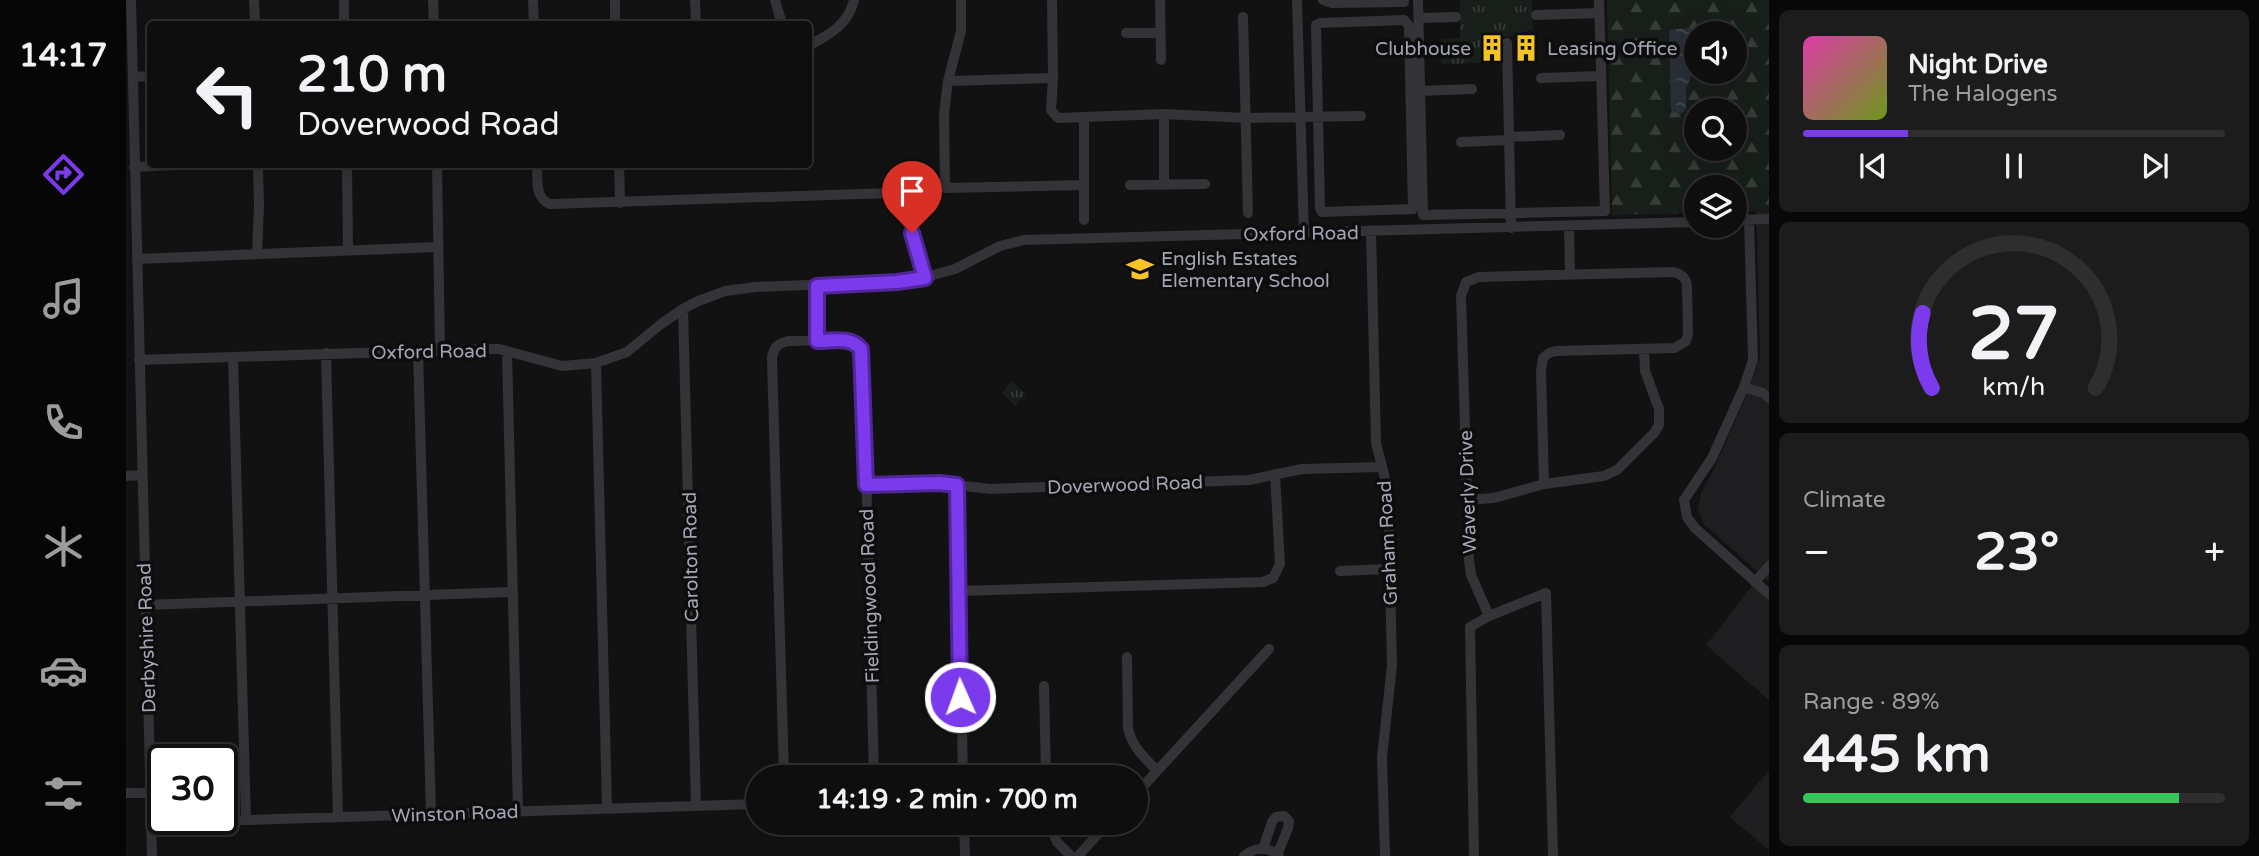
<!DOCTYPE html>
<meta charset="utf-8">
<style>
:root{--surface:#0e0e0e;--page:#1c1c1c;--text:#f1f3f6;--muted:#9b9c9e;--line:#2e2e2e;--accent:#7c3aed}
body{margin:0;font-family:"Varela Round",sans-serif;background:var(--page);color:var(--text);height:100vh;display:flex;flex-direction:column;font-size:26px;white-space:nowrap}
*{box-sizing:border-box;margin:0}
p{font-size:23px;color:var(--muted)}
.icon{flex:none;width:38px;height:38px;fill:none;stroke:currentColor;stroke-width:2;stroke-linecap:round;stroke-linejoin:round}
.map{position:relative;flex:1;overflow:hidden}
.side{display:flex;flex-direction:column;gap:10px;padding:10px;background:#080808;width:490px}
.side>*{flex:none}
.hud{position:absolute;left:21px;top:21px;width:665px;height:147px;border-radius:7px;box-shadow:0 7px 28px #0002,0 0 0 2px var(--line);background:#0e0e0e;color:var(--text);overflow:hidden}
.fabs{position:absolute;left:1558px;top:21px;display:grid;gap:14px}
.fabs a{display:grid;place-items:center;width:63px;height:63px;border-radius:50%;background:var(--surface);box-shadow:0 7px 28px #0002,0 0 0 2px var(--line);font-size:35px}
.speed{position:absolute;left:21px;top:744px;display:flex;gap:14px;font-size:35px;font-weight:700;text-align:center}
.speed>*{display:grid;place-content:center;width:91px;height:91px;border-radius:50%;background:var(--surface);box-shadow:0 7px 28px #0002,0 0 0 2px var(--line);line-height:1}
.speed .limit{border:4px solid #111;border-radius:10px;background:#fff;color:#111}
.pin{position:absolute;display:grid;place-items:center;width:60px;height:60px;color:#fff;margin:-72px -30px;border-radius:50% 50% 50% 0;rotate:-45deg;box-shadow:0 0 7px #0007}
.pin .icon{rotate:45deg}
.me{position:absolute;width:77px;margin:-38px;rotate:358deg;stroke-linejoin:round;filter:drop-shadow(0 0 5px #0008)}
.turn{display:flex;align-items:center;gap:24px;height:147px;padding:0 35px;font-size:32px}
.turn .icon{width:91px;height:91px;stroke-width:2.5}
.turn b{display:block;font-size:49px;line-height:60px}
.big{font-size:52px;font-weight:700;line-height:1.1}
.side .widget{flex:1;display:flex;flex-direction:column;justify-content:center;gap:10px;min-width:0;padding:0 24px;border-radius:10px;background:var(--page)}
.side .dial{align-items:center;gap:0}
.dial svg{height:182px;overflow:visible;fill:none;stroke:var(--line);stroke-width:7;stroke-linecap:round;text-anchor:middle}
.dial text{fill:var(--text);stroke:none}
.song{display:flex;align-items:center;gap:21px}
.cover{width:84px;height:84px;border-radius:10px;background:linear-gradient(135deg,hsl(320 70% 55%),hsl(80 70% 35%))}
.played{height:7px;border-radius:4px;background:linear-gradient(90deg,var(--accent) 25%,var(--line) 25%)}
.keys{display:flex;justify-content:space-around;direction:ltr}
.heat{display:flex;justify-content:space-between;align-items:center;font-size:38px;direction:ltr}
.charge{height:10px;border-radius:5px;background:linear-gradient(90deg,#34c759 89%,var(--line) 0)}
.trip{position:absolute;left:620px;top:765px;width:402px;height:70px;border-radius:35px;background:var(--surface);box-shadow:0 7px 28px #0002,0 0 0 2px var(--line);font-weight:700;line-height:70px;text-align:center}
main{display:flex;flex:1;min-height:0}
.tabs{display:flex;flex-direction:column;width:126px;justify-content:space-around;align-items:center;background:#060606;color:var(--muted)}
.tabs .icon{width:49px;height:49px}
.tabs .selected{color:var(--accent)}
.tabs b{font-size:32px;color:var(--text)}
.map>svg:first-child{display:block}
</style>
<main>
<nav class="tabs">
<b>14:17</b>
<svg class="icon selected" aria-label="directions" viewBox="0 0 24 24"><path d="M12 3l9 9-9 9-9-9zM9 14v-3h6M13 9l2 2-2 2"/></svg>
<svg class="icon" aria-label="music" viewBox="0 0 24 24"><path d="M9 18V5l10-2v13"/><circle cx="6" cy="18" r="3"/><circle cx="16" cy="16" r="3"/></svg>
<svg class="icon" aria-label="phone" viewBox="0 0 24 24"><path d="M5 4h4l2 5-3 2q2 4 5 5l2-3 5 2v4C11 20 4 13 5 4z"/></svg>
<svg class="icon" aria-label="climate" viewBox="0 0 24 24"><path d="M12 3v18M4 7l16 10M4 17L20 7"/></svg>
<svg class="icon" aria-label="car" viewBox="0 0 24 24"><path d="M5 17H2v-5l4-1 3-4h7l3 4 3 1v5h-3M9 17h6M6 11h13"/><circle cx="7" cy="17" r="2"/><circle cx="17" cy="17" r="2"/></svg>
<svg class="icon" aria-label="filters" viewBox="0 0 24 24"><path d="M4 7h16M4 17h16"/><circle cx="9" cy="7" r="2"/><circle cx="15" cy="17" r="2"/></svg>
</nav>
<div class="map">
<svg width="1643" height="856" viewBox="0 0 1643 856">
<defs>
<pattern id="forest-firs" width="22" height="20" patternUnits="userSpaceOnUse" patternTransform="scale(1.75)"><rect width="22" height="20" fill="#181e19"/><path d="M5 1l3.5 6h-7zM16 11l3.5 6h-7z" fill="#363c38"/></pattern>
<pattern id="park-tufts" width="24" height="20" patternUnits="userSpaceOnUse" patternTransform="scale(1.75)"><rect width="24" height="20" fill="#181e19"/><path d="M3 7l-1-3M5 7V3M7 7l1-3M15 17l-1-3M17 17v-4M19 17l1-3" fill="none" stroke="#363c38"/></pattern>
<pattern id="water-ripples" width="26" height="14" patternUnits="userSpaceOnUse" patternTransform="scale(1.75)"><rect width="26" height="14" fill="#282f37"/><path d="M2 4q2-2 4 0t4 0M15 11q2-2 4 0t4 0" fill="none" stroke="#444a52"/></pattern>
</defs>
<rect width="100%" height="100%" fill="#121213"/>
<path fill="#1e1e20" d="M1643 210V582L1578 524 1572 509 1575 493 1588 469 1621 394 1634 358 1630 211Z
M1627 585 1643 599V700L1580 645Z
M1643 770V850L1604 817Z"/>
<path fill="url(#forest-firs)" fill-rule="evenodd" d="M1481 0H1643V210L1608 212V187H1570V213L1486 215ZM1570 33H1608V72H1570ZM1570 110H1608V149H1570Z"/>
<path fill="url(#park-tufts)" d="M1334 0H1406L1407 29 1386 36 1356 37 1357 63 1315 64 1314 39 1334 38Z
M886 381 900 394 889 406 876 393Z"/>
<path fill="url(#water-ripples)" d="M1574 28 1580 31V33H1570V64L1560 89V109L1556 113H1550L1545 110 1543 31 1546 29Z"/>
<g fill="none" stroke-linecap="round" stroke-linejoin="round">
<path stroke="#333338" stroke-width="10" d="M5 0 26 856
M128 0 129 24
M218 0V24
M307 0 308 24
M407 0 408 24
M489 0V24
M569 0 570 24
M649 0 656 24
M835 0V31L822 81 818 114 819 188 958 185
M926 0 927 78 925 110 932 118 1038 114 1120 118 1235 116
M1034 0 1035 60
M1171 0 1178 233
M1197 0 1206 3 1278 2
M1292 0 1297 215 1479 211 1473 0
M1410 15 1473 13
M1117 17 1122 213
M1293 18 1330 17
M1278 20 1283 26 1287 209 1196 212 1194 208 1190 25 1194 23Z
M1000 33H1034
M1381 43 1385 228
M682 46C704 34 722 25 728 0
M7 77 24 76
M1415 78 1475 76
M822 81 927 78
M1293 91 1346 89
M958 118V220
M1383 137 1434 135
M1335 142 1383 140
M221 164 222 250
M311 164 314 350
M411 164C412 179 408 198 424 204L764 193 768 196 772 209 783 226 799 278
M493 164 494 203
M8 167 69 164
M1004 185 1079 184
M1038 185V114
M1608 220 1643 219
M1623 220 1627 360 1618 387 1586 458 1558 500 1561 517 1569 528 1643 594
M1443 226 1444 275
M1245 231 1250 443 1262 490 1266 665 1256 757 1259 856
M131 254 133 206 132 164
M11 259 312 247
M691 286V341
M557 309 570 805
M292 351 305 814
M381 351 392 811
M200 353 212 816
M107 357 120 820
M13 360 362 349H373L436 366 470 363 501 352 535 324 557 309 570 302 599 291 630 287 785 281 829 269 874 246 898 240 1570 222
M470 363 481 808
M1618 387 1637 393 1643 398
M0 476 16 475
M740 485 813 483 864 489 1123 480 1176 469 1256 467
M831 485 837 777
M1341 500 1368 498 1418 484 1478 476 1491 470 1528 433 1533 425V409L1519 371 1518 350
M1214 571 1263 569
M1629 582 1643 566
M833 591 1137 582 1147 578 1154 564 1149 474
M19 605 387 592
M1363 616 1345 575 1343 560 1335 296 1340 282 1353 277 1547 272C1555 274 1560 277 1561 286L1562 334 1560 341 1549 348 1430 351 1423 353 1417 358 1415 372 1418 484
M1001 657 1002 728C1006 747 1018 757 1031 771
M918 686 920 777
M658 777 646 358C648 347 651 344 662 341L724 340 730 343 737 353 748 777
M0 793H24
M1010 794 1143 649
M838 822 839 856
M922 822 931 842 945 856
M25 823 632 804
M1137 849 1146 822 1150 817 1158 816 1163 821 1162 828 1152 853
M952 856 983 822
M1118 856C1129 847 1142 846 1153 856
M1348 856 1344 627 1363 616 1420 593 1427 856"/>
</g>
<g fill="none" stroke-linecap="round" stroke-linejoin="round">
<defs>
<path id="route" d="M786 233 799 278 771 282 691 286V341C707 341 724 336 735 349L740 485 813 483 831 485 834 697"/>
</defs>
<use href="#route" stroke="#51269a" stroke-width="18"/>
<use href="#route" stroke="#7c3aed" stroke-width="12"/>
</g>
<defs>
<symbol id="building-bare" viewBox="-9 -9 18 18"><path d="M-4-6H4V6H1V3H-1V6H-4ZM-2.5-4.3h1.7v1.8h-1.7ZM.8-4.3h1.7v1.8H.8ZM-2.5-1h1.7V.8h-1.7ZM.8-1h1.7V.8H.8Z" fill="#f6c427" stroke="#0d0d0e" stroke-width="2.5" paint-order="stroke"/></symbol>
<symbol id="school-bare" viewBox="-9 -9 18 18"><path d="M0-5L7-2L0 1L-7-2ZM-4 1L0 2.5L4 1V4Q0 6-4 4Z" fill="#f6c427" stroke="#0d0d0e" stroke-width="2.5" paint-order="stroke"/></symbol>
</defs>
<g fill-rule="evenodd">
<use href="#building-bare" x="1347" y="29" width="38" height="38"/>
<use href="#building-bare" x="1381" y="29" width="38" height="38"/>
<use href="#school-bare" x="995" y="250" width="38" height="38"/>
</g>
<g text-anchor="middle" stroke-width="7" stroke-linejoin="round" paint-order="stroke">
<g font-size="19" fill="#a3a6b4" stroke="#0d0d0e" text-anchor="start">
<text x="1345" y="55" text-anchor="end">Clubhouse</text>
<text x="1421" y="55">Leasing Office</text>
<text x="1035" y="265">English Estates<tspan x="1035" dy="22">Elementary School</tspan></text>
</g>
<g font-size="19" fill="#a3a6b4" stroke="#0d0d0e">
<text transform="translate(1175 233) rotate(-1)" y="7">Oxford Road</text>
<text transform="translate(303 351) rotate(-1)" y="7">Oxford Road</text>
<text transform="translate(999 484) rotate(-2)" y="7">Doverwood Road</text>
<text transform="translate(1341 492) rotate(-92)" y="7">Waverly Drive</text>
<text transform="translate(1261 543) rotate(-93)" y="7">Graham Road</text>
<text transform="translate(564 557) rotate(-91)" y="7">Carolton Road</text>
<text transform="translate(743 596) rotate(-92)" y="7">Fieldingwood Road</text>
<text transform="translate(20 638) rotate(-92)" y="7">Derbyshire Road</text>
<text transform="translate(329 813) rotate(-2)" y="7">Winston Road</text>
</g>
</g>
</svg>
<div class="fabs">
<a><svg class="icon" aria-label="sound" viewBox="0 0 24 24"><path d="M4 9h4l5-4v14l-5-4H4zM17 9q2 3 0 6"/></svg></a>
<a><svg class="icon" aria-label="search" viewBox="0 0 24 24"><circle cx="10" cy="10" r="6"/><path d="M15 15l6 6"/></svg></a>
<a><svg class="icon" aria-label="layers" viewBox="0 0 24 24"><path d="M12 4l9 5-9 5-9-5zM3 14l9 5 9-5"/></svg></a>
</div>
<div class="speed"><div class="limit">30</div></div>
<div class="pin" style="left:786px;top:233px;background:#d93025"><svg class="icon" aria-label="arrive" viewBox="0 0 24 24"><path d="M6 21V4h12l-3 4 3 4H6"/></svg></div>
<svg class="me" style="left:834px;top:697px" viewBox="-20 -20 40 40"><circle r="17" fill="#7c3aed" stroke="#fff" stroke-width="3"/><path d="M0-11L8 9 0 5-8 9z" fill="#fff"/></svg>
<div class="trip">14:19 · 2 min · 700 m</div>
<div class="hud">
<div class="turn"><svg class="icon" aria-label="left" viewBox="0 0 24 24"><path d="M17 20v-9H6M10 6l-5 5 5 5"/></svg><div><b>210 m</b>Doverwood Road</div></div>
</div>
</div>
<section class="side">
<div class="widget">
<div class="song"><i class="cover"></i><div><b>Night Drive</b><p>The Halogens</p></div></div>
<div class="played"></div>
<div class="keys"><svg class="icon" aria-label="previous" viewBox="0 0 24 24"><path d="M18 5L8 12l10 7zM5 5v14"/></svg><svg class="icon" aria-label="pause" viewBox="0 0 24 24"><path d="M8 5v14M16 5v14"/></svg><svg class="icon" aria-label="next" viewBox="0 0 24 24"><path d="M6 5l10 7-10 7zM19 5v14"/></svg></div>
</div>
<div class="widget dial"><svg viewBox="0 0 100 80">
<path d="M14 69A42 42 0 1 1 86 69"/>
<path d="M14 69A42 42 0 0 1 10 36" stroke="#7c3aed"/>
<text x="50" y="56" font-size="32" font-weight="700">27</text>
<text x="50" y="72" font-size="11">km/h</text>
</svg></div>
<div class="widget"><p>Climate</p>
<div class="heat"><a>−</a><b class="big">23°</b><a>+</a></div>
</div>
<div class="widget"><p>Range · 89%</p><b class="big">445 km</b><div class="charge"></div></div>
</section>
</main>
